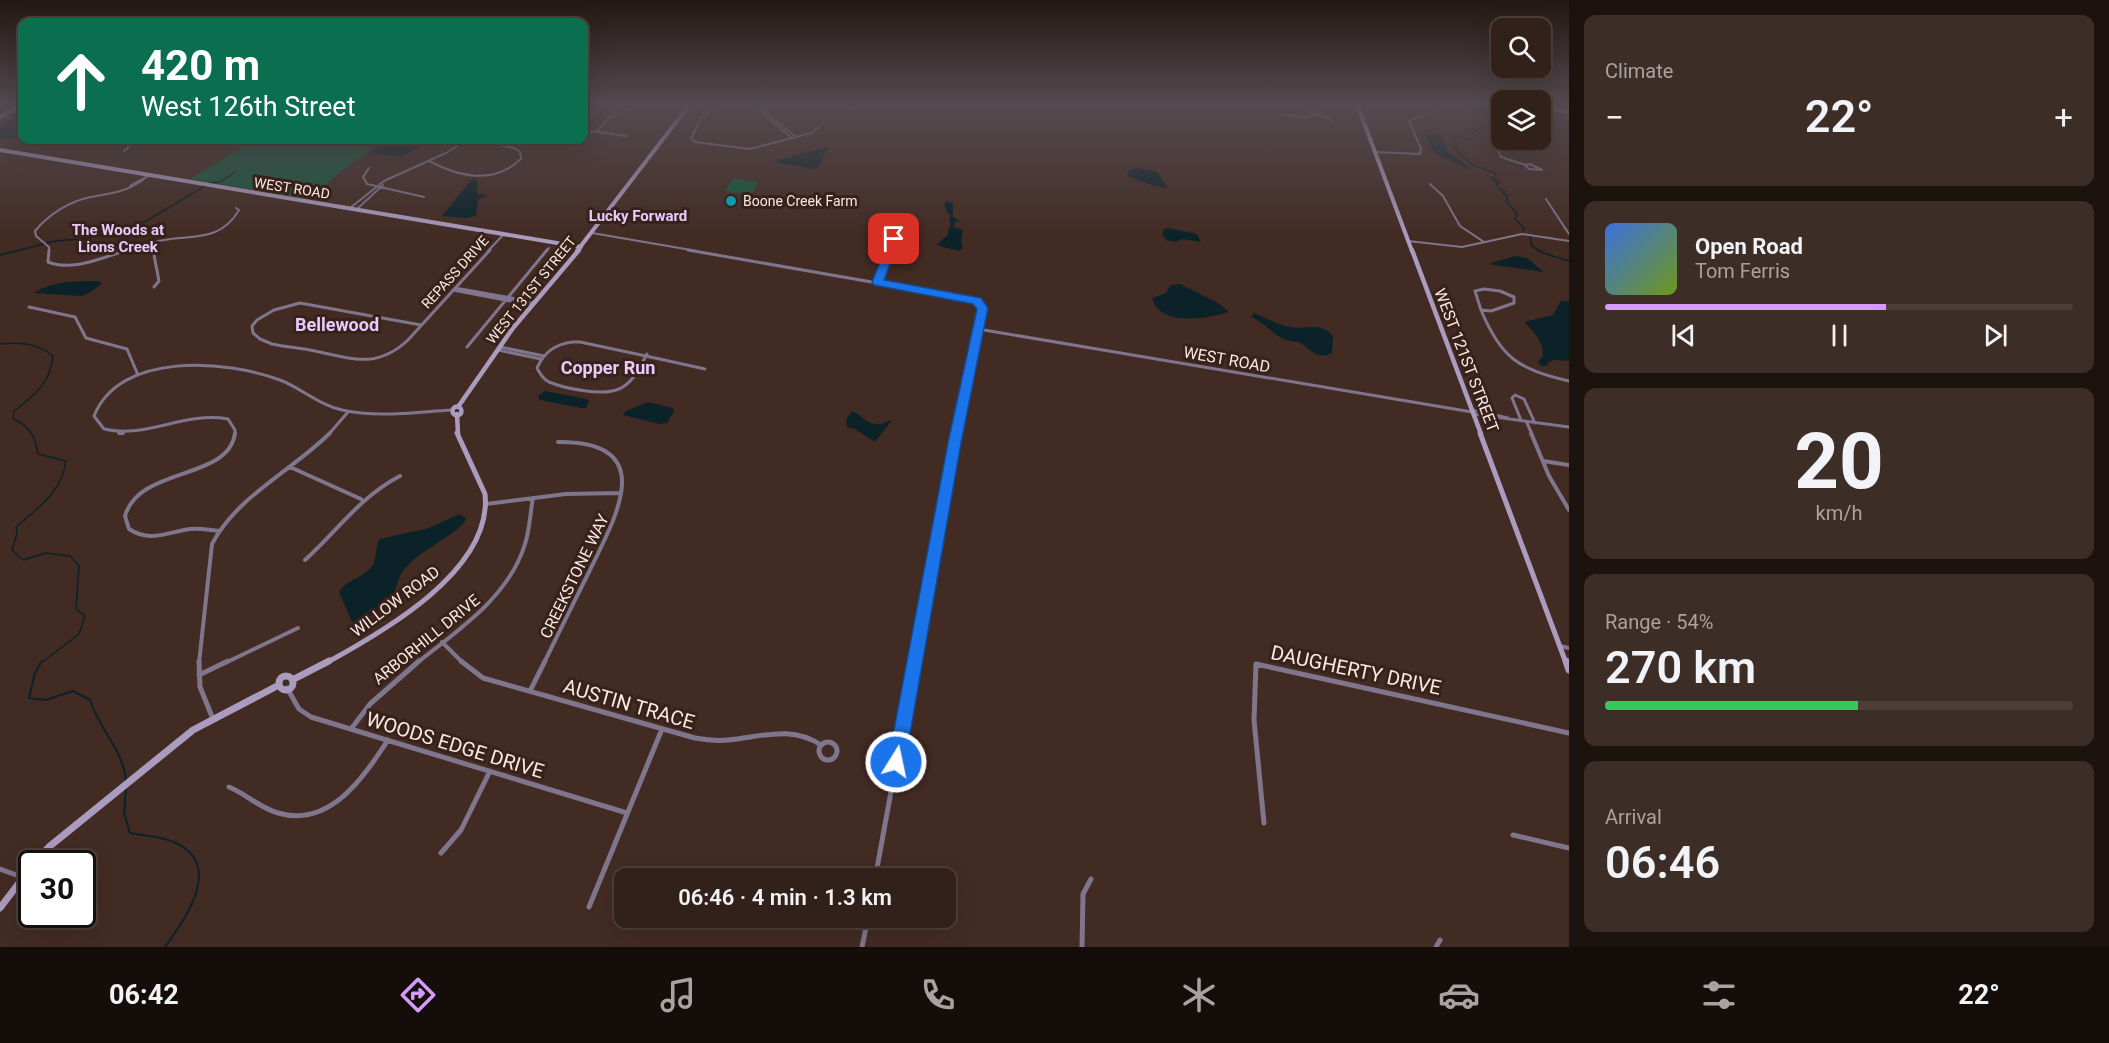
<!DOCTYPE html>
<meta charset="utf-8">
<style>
:root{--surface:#32201a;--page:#3d2d27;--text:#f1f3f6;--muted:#a8a3a2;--line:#4d3e39;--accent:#d69bfa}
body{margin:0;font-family:Roboto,sans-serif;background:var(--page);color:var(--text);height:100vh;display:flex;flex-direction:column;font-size:22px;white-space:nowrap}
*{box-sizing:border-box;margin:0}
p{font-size:20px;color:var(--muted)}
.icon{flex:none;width:33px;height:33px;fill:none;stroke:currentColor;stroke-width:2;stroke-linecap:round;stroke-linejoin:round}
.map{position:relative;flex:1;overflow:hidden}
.details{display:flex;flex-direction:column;gap:15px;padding:15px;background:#1c120e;width:540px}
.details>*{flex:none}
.top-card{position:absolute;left:18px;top:18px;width:570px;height:126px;border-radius:12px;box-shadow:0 6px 24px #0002,0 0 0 2px var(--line);background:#0b6e4f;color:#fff;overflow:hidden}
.buttons{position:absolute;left:1491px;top:18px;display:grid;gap:12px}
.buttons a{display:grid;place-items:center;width:60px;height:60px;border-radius:12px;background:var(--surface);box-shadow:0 6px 24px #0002,0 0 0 2px var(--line);font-size:30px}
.speed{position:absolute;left:18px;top:850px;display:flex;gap:12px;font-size:30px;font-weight:700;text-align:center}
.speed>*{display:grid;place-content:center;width:78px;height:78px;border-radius:50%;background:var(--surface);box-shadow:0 6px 24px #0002,0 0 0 2px var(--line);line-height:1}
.speed .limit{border:3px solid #111;border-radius:9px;background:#fff;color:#111}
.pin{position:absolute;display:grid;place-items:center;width:51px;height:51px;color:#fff;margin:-26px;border-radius:12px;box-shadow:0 3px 9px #0006}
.me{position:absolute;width:66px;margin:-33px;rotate:10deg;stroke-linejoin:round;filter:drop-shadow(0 0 4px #0008)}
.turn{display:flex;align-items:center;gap:21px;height:126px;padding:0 24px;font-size:27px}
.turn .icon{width:78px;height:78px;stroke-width:2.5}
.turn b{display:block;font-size:42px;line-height:51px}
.big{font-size:45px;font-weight:600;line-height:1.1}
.details .widget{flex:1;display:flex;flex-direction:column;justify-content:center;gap:9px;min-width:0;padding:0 21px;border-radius:12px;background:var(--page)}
.details .dial{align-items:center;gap:0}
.dial b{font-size:78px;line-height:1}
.song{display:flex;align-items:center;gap:18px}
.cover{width:72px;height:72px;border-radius:9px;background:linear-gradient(135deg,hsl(220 70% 55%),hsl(80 70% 35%))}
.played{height:6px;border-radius:3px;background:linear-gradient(90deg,var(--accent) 60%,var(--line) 60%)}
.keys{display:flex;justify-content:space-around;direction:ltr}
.heat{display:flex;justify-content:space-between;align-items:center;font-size:33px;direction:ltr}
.charge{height:9px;border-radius:4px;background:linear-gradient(90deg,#34c759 54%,var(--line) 0)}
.trip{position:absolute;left:614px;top:868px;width:342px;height:60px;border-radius:12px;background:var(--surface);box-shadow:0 6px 24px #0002,0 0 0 2px var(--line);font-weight:600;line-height:60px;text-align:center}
.dock{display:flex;height:96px;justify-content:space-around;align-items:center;background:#140d0a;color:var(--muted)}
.dock .icon{width:42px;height:42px}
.dock .on{color:var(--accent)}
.dock b{font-size:27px;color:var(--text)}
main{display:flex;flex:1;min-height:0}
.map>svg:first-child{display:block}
</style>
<main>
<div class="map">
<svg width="1569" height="947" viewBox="0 0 1569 947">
<rect width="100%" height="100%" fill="#422b23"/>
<path fill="#14573d" d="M254 140H381L307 199 190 179Z
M733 178 758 182 751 195 725 191Z"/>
<path fill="#0b2229" d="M22 113V126L19 130 22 135 12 140 0 138V126Z
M1432 134 1442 138 1448 152 1474 171 1434 153 1425 135Z
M383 142 418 146 419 148 399 157 371 153Z
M825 147 828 148 818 167 814 169 773 162Z
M1137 168 1157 172 1168 188 1154 186 1127 176 1129 170Z
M473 178 478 181 477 194 487 195 478 200 476 216 465 218 442 216Z
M947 201 953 203V217L960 221 955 222 954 227 963 230 961 241 963 248 959 251 936 245 948 235V229L951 226 949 219 951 215 948 214 944 204Z
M1168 228 1197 234 1201 242 1182 239 1175 242 1166 240 1162 234 1164 229Z
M1515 256 1527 258 1544 272 1488 264Z
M98 281 102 283 91 292 82 296 34 293C51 281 77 281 98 281Z
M1180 284 1218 303 1229 312C1209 318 1160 328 1152 298L1166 293 1171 285Z
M1561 301H1569V361L1555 360 1548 362 1547 366H1541L1538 362 1543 356C1544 342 1533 331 1524 322L1553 315Z
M1254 313C1266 318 1278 325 1291 327 1307 330 1320 321 1333 336L1332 353C1318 361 1310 349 1299 342 1276 342 1270 325 1251 317Z
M545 391 587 399 589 401 586 408H581L540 400 538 396Z
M648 402 673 408 674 411 667 423 659 424 623 415 626 411Z
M852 411C862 414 866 425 878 424 883 424 887 421 892 420L875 442 855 429 847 427 846 420Z
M459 514 466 518 464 523C448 539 425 548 408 565 395 579 399 586 391 598 385 609 364 622 352 622L339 592C346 579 363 579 372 566 378 558 374 548 380 539L429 528Z"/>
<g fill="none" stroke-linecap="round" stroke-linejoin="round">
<path stroke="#0b2229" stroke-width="1.5" d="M1473 104 1497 118 1492 120 1491 125 1483 126 1473 133 1475 136 1472 139 1456 137 1452 146 1471 164 1495 173V177L1490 178 1499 182 1496 184 1499 189 1505 191 1503 194 1508 196 1506 201 1517 214 1515 219 1524 228 1523 231
M1530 237 1532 246 1543 253 1569 261
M0 255 56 241 89 238 127 228 146 221 210 183 220 182 235 172
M0 344C20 342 37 343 53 356 51 382 34 396 14 411L13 419C30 426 35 436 38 454L66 461C62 492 38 508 16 527L17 534 12 550 23 560 46 553 70 556 79 566 76 609 85 616 79 634 41 663"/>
<path stroke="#0b2229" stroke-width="2" d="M42 661 35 673 29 698 46 700 73 691 90 700C99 729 124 751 126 781
M126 789 124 813 130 833C145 836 162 836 176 843 224 866 185 919 165 947"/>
<path stroke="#7f758c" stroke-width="2" d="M717 104 701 119 691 138 695 142 750 149 811 133 819 127
M751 104 792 138
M755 104 796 137
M824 104 854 108
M1303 104 1313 112 1332 120
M760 108 773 104
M1284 115 1307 117 1318 114
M584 130 627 136
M596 132 609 118 642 104
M69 140 83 142 102 140
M1511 140 1497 147 1501 157 1526 165
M124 151 128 148 129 140
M1375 152 1420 154 1421 149 1409 121 1434 111 1436 104
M429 161C460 177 493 185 521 159L520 152 514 148 474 140
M1530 164 1542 170 1529 169 1525 165Z
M369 168 363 177 367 184 424 197
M1430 184 1443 196 1460 226 1484 242
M130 186 150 175
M1546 199 1569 234
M350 208 384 181 446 153 467 140
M357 209 383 185
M592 233 697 251
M1408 241 1462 247 1522 234 1569 241
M152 243 154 251
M49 251V247L36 236 35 231C49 214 70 201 91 197 110 193 128 192 144 179
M123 251C136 247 150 242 164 240 195 235 221 241 239 210L236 208
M488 251 504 234
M546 251 549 248
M889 251 900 230"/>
<path stroke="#7f758c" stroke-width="3" d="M49 250 48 262C73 272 103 257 128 250
M153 250 159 281 154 287
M688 250 975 300 983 305 957 434
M878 282 890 250
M455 288 533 302
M1484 289 1500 291 1514 297V303L1491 311 1481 310 1475 291Z
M453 290 531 305
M29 307 75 317 86 338 127 349 138 375
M1481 310C1501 358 1518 369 1569 381
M421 325 300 303 274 310 257 320 252 326 253 333 260 339 272 344C286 347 300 348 315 351 352 359 377 369 408 340L490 250
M978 329 1472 412
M573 342H580L646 356C639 368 633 383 619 389 603 396 566 389 549 382 543 379 540 374 537 368 544 352 555 344 573 342Z
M467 347 547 250
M500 347 544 356
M498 350 541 359
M646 356 705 369
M646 356 647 354
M1472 410 1508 418
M1473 414 1569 427
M1521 420 1512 398 1515 395 1524 399 1535 423
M1526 421 1532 434
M235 434V430L228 419C185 411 146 439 104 429L94 416C120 351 226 360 280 380 301 388 319 405 342 410 377 418 416 412 452 410
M329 434 348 412"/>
<path stroke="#7f758c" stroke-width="4" d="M119 433H123
M1531 433 1549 476 1569 510
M1543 461 1569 465
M290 467 361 499
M486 504 566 494 621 493
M219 531C209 530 199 528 190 529 168 532 150 543 129 529L125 516C139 466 229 481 235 433
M305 560C337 531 361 496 400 476
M442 642 463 663
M1560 646 1569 648
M199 663 212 544C237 496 293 470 330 433
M225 663 298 628
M417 663C458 630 509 597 525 544 530 529 530 513 533 498
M544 663C559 632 574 602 589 572 615 518 661 441 558 442
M915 663 957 433"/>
<path stroke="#7f758c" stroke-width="5" d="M199 661 200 687 213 719
M461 661 483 678 695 738C706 740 717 741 728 740 761 737 791 725 821 745
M199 675 228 661
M287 688 299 709 311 717 627 813
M530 691 545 661
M351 729 370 704 419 661
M819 751a9 9 0 1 1 18 0a9 9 0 1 1-18 0Z
M229 787C246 794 260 808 278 813 330 828 363 778 388 740
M1264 823 1254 720 1256 664 1569 733
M1513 835 1569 848
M441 853 461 830 490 771
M0 869 22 877
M875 879 915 661
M589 907 662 729
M862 947 868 918
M1082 947 1083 894 1091 879
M1436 947 1440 940"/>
<path stroke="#ab9bbf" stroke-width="4" d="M1357 104 1412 251
M1540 107 1569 112
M0 117 22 105
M0 150 581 247
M577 251 690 104"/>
<path stroke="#ab9bbf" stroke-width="4.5" d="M1412 250 1481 434
M452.5 411a4.5 4.5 0 1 1 9 0a4.5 4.5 0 1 1-9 0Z
M458 407 513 328 579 250
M457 414 458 434"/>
<path stroke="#ab9bbf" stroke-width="5" d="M1480 433 1566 663
M326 663C383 632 493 570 485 494L457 433"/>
<path stroke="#ab9bbf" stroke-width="7" d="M1566 661 1569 670
M279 683a7 7 0 1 1 14 0a7 7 0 1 1-14 0Z
M294 679 329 661
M33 864 50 846 193 730 279 685
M0 908 32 866"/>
</g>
<linearGradient id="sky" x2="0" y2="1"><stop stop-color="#241813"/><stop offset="0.44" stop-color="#544a50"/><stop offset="1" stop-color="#544a50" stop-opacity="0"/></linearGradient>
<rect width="1569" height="237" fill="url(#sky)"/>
<path fill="#1a73e8" stroke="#114b97" stroke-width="1.5" d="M891 236 899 239 884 280 981 298 988 308 961 443 905 762 903 768 896 770 890 768 888 762 948 443 977 309 973 304 874 285 872 282Z"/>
<circle fill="#0f9aa8" stroke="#382119" stroke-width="2" cx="731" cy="201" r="6"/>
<g text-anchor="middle" stroke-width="6" stroke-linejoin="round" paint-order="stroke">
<g font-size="14" fill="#f9e9e4" stroke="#382119">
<text transform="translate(292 188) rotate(9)" y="5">WEST ROAD</text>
<text transform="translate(455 272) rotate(-48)" y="5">REPASS DRIVE</text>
<text transform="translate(531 290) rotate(-51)" y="5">WEST 131ST STREET</text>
</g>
<g font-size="14" fill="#f9e9e4" stroke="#382119" text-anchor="start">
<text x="743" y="206">Boone Creek Farm</text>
</g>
<g font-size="15" font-weight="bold" fill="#e9c9fe" stroke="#382119">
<text x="638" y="221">Lucky Forward</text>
<text x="118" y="235">The Woods at<tspan x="118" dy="17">Lions Creek</tspan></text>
</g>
<g font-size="16" fill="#f9e9e4" stroke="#382119">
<text transform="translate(1227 359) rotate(10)" y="6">WEST ROAD</text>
<text transform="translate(1467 360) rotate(69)" y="6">WEST 121ST STREET</text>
<text transform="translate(574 576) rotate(-64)" y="6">CREEKSTONE WAY</text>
<text transform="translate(395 601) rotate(-37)" y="6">WILLOW ROAD</text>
<text transform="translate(426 639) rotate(-39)" y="6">ARBORHILL DRIVE</text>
</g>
<g font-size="18" font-weight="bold" fill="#e9c9fe" stroke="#382119">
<text x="337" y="331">Bellewood</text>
<text x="608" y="374">Copper Run</text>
</g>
<g font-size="20" fill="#f9e9e4" stroke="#382119">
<text transform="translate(1356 670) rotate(12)" y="7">DAUGHERTY DRIVE</text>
<text transform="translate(629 704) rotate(16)" y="7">AUSTIN TRACE</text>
<text transform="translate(455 745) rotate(17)" y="7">WOODS EDGE DRIVE</text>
</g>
</g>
</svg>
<div class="buttons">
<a><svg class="icon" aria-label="search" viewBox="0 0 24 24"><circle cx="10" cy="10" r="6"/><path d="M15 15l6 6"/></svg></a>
<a><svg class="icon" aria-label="layers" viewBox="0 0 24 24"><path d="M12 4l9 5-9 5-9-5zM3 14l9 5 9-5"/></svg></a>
</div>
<div class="speed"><div class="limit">30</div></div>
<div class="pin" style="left:894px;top:239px;background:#d93025"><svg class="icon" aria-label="arrive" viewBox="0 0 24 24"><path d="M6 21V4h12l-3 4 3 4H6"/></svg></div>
<svg class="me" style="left:896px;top:762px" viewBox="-20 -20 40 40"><circle r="17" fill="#1a73e8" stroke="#fff" stroke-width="3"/><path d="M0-11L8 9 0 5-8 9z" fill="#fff"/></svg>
<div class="trip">06:46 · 4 min · 1.3 km</div>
<div class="top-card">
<div class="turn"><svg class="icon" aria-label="ahead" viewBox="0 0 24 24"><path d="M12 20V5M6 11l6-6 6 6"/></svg><div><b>420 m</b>West 126th Street</div></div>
</div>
</div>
<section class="details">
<div class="widget"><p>Climate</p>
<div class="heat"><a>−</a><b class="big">22°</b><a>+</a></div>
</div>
<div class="widget">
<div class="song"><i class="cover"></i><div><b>Open Road</b><p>Tom Ferris</p></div></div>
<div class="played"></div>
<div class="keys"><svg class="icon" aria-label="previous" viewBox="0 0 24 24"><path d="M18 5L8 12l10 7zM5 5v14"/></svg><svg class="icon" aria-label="pause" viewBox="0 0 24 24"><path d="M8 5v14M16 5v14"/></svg><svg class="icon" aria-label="next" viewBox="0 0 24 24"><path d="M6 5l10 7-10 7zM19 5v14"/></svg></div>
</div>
<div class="widget dial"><b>20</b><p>km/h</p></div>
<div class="widget"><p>Range · 54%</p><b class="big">270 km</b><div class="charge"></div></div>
<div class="widget"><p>Arrival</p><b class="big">06:46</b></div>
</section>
</main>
<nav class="dock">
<b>06:42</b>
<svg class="icon on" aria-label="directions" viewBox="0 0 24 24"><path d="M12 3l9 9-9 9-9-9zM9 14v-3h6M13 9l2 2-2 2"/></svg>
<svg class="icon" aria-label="music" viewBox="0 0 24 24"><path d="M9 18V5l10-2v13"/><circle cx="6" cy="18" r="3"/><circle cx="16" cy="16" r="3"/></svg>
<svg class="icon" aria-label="phone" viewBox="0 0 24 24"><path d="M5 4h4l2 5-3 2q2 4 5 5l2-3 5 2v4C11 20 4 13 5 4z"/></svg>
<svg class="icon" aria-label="climate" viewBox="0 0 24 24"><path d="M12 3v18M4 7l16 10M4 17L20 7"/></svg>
<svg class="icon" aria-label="car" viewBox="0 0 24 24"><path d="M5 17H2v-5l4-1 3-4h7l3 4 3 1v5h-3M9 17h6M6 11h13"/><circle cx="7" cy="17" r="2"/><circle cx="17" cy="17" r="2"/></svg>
<svg class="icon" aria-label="filters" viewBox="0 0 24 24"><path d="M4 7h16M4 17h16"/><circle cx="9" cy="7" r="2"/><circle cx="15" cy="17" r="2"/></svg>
<b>22°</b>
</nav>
